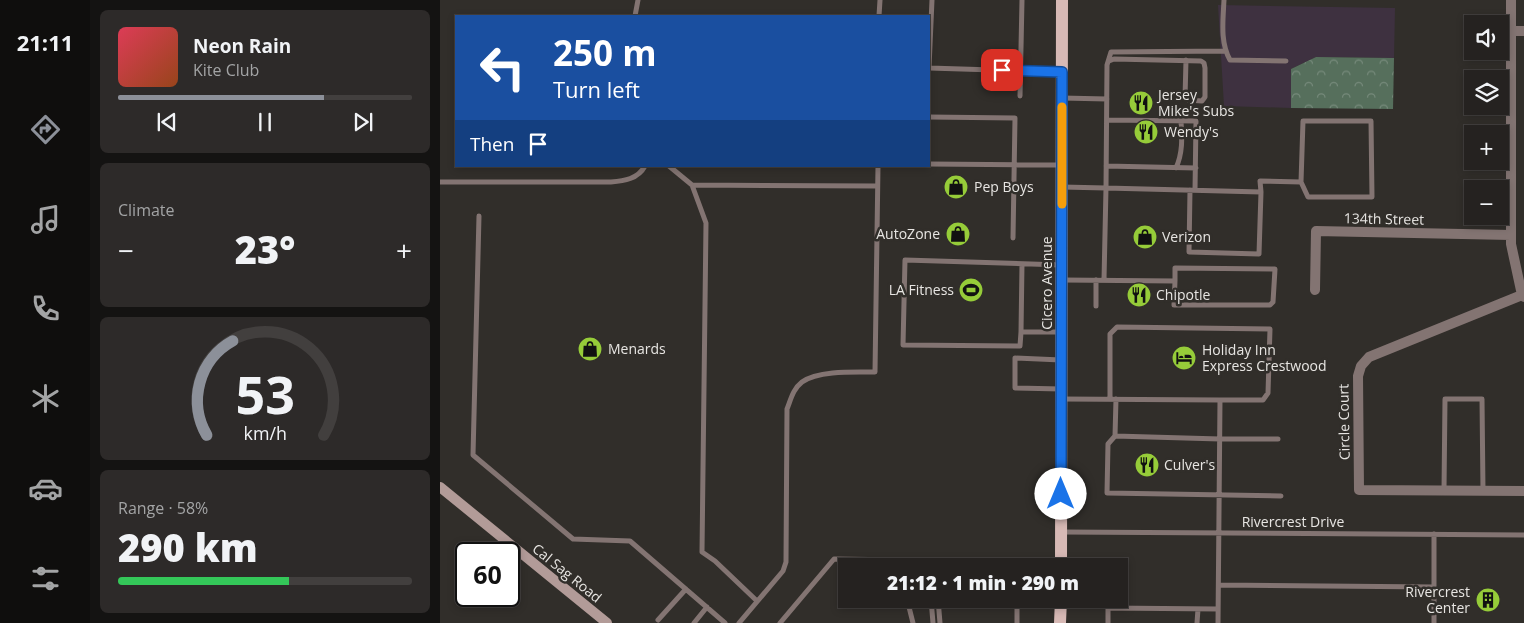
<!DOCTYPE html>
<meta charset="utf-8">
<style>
:root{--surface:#252220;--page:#2d2a29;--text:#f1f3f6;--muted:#a3a4a5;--line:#423f3e;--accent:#8c9099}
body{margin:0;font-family:"Open Sans",sans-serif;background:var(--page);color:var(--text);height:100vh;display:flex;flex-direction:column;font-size:19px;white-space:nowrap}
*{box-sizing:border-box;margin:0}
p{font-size:16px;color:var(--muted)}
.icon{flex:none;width:28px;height:28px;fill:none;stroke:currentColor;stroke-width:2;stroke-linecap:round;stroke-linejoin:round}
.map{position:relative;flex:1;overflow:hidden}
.panel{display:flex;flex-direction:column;gap:10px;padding:10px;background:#141312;width:350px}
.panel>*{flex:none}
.top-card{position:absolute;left:15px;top:15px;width:475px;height:152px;border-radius:0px;box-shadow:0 2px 8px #0003,0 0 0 1px var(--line);background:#1a4fa0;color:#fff;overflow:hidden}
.controls{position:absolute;left:1024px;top:15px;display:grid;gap:10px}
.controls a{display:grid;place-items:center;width:45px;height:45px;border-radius:0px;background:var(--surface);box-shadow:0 2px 8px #0003,0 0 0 1px var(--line);font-size:25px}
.speed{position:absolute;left:15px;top:542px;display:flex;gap:10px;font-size:25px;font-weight:700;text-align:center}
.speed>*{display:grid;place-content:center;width:65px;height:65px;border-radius:50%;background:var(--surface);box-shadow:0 2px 8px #0003,0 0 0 1px var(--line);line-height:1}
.speed .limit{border:2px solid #111;border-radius:8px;background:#fff;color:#111}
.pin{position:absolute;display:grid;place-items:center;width:42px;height:42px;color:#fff;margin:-21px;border-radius:10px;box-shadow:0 2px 8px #0006}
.me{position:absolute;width:55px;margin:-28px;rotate:0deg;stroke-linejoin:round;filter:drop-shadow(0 0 4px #0008)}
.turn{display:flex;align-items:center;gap:18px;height:105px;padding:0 15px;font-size:22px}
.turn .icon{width:65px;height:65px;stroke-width:2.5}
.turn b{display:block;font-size:35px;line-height:42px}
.then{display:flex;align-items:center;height:48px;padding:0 15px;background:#0003;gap:10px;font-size:19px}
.big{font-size:38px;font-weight:800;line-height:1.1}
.panel .card{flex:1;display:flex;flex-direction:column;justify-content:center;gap:8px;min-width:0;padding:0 18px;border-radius:8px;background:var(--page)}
.panel .dial{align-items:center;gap:0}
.dial svg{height:130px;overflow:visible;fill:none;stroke:var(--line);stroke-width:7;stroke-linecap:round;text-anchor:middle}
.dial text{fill:var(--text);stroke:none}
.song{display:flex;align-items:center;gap:15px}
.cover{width:60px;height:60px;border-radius:8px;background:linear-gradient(135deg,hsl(350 70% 55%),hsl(20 70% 35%))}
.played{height:5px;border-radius:2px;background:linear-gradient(90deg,var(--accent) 70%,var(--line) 70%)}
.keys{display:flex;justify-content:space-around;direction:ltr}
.heat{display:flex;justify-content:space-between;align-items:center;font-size:28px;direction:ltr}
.charge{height:8px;border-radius:4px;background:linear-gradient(90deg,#34c759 58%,var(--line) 0)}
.trip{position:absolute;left:398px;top:558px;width:290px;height:50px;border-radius:0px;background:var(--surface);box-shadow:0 2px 8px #0003,0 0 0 1px var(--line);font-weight:800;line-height:50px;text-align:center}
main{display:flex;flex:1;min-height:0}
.dock{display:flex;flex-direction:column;width:90px;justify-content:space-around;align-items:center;background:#0f0e0d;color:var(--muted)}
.dock .icon{width:35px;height:35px}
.dock .on{color:var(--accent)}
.dock b{font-size:22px;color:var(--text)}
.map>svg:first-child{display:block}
</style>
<main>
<nav class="dock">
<b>21:11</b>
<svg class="icon on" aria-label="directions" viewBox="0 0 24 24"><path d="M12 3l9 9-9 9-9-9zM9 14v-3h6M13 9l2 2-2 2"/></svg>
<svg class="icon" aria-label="music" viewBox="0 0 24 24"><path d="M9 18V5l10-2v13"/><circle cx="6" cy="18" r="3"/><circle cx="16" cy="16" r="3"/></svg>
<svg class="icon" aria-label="phone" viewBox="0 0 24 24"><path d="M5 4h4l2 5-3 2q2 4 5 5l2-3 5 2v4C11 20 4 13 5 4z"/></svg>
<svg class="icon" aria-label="climate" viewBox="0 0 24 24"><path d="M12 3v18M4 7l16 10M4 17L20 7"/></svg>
<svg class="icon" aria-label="car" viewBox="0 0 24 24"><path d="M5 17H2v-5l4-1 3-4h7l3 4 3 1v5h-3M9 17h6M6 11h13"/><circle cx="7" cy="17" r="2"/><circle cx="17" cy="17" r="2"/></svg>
<svg class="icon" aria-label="filters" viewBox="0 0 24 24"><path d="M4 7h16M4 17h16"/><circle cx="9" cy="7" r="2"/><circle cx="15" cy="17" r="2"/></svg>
</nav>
<section class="panel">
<div class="card">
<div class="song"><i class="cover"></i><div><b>Neon Rain</b><p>Kite Club</p></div></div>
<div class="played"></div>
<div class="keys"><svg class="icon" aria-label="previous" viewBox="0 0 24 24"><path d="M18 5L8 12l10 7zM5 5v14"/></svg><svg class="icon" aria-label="pause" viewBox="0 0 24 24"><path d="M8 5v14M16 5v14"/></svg><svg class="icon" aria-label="next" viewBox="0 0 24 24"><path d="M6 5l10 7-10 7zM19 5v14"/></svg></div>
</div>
<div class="card"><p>Climate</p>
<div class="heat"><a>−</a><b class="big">23°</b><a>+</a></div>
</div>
<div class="card dial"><svg viewBox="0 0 100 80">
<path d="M14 69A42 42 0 1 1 86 69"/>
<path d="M14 69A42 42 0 0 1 30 11" stroke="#8c9099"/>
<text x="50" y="56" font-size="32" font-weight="700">53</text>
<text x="50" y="72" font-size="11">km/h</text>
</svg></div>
<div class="card"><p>Range · 58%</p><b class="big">290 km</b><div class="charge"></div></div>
</section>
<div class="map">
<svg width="1084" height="623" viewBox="0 0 1084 623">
<defs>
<pattern id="forest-crowns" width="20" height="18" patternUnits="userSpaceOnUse" patternTransform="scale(1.25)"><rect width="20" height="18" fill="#566f5c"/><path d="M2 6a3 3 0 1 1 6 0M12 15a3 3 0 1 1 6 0" fill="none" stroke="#768a7b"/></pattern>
</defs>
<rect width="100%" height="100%" fill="#312e2a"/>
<path fill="#3e3140" d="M778 5 955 8 954 58 876 57 851 69V108L784 106Z"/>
<path fill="url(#forest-crowns)" d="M876 57 954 58 953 109 851 108V69Z"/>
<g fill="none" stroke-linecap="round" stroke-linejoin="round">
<path stroke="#837472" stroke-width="5" d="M784 0C783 21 780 42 790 60L846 61
M195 16 198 0
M439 16 440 0
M669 61 674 59 761 61 764 63 765 68V97L762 101 748 100 745 98 746 60
M489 68 622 72
M489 68 492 0
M580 96 582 0
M622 98 667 99
M489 117 575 118 573 238
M667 120 756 121 755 190
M489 164 622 165
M229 166 252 185 437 186
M666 166 756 168
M736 168C743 152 742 138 741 121
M0 182H171C184 181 198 179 205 166
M252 185 266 223 262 552 275 561 317 601
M622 187 666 188 667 65 671 52 785 51
M750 190 749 252 819 254 821 192
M39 216 33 455 133 539 190 541 285 623
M621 265 465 260 463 345 580 346 581 332H622
M623 280 735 281V268L835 269 833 302 830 305H734L735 281
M664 280 666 188 821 192 820 181 861 182 863 121H931L932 197H868L861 182
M656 306V280
M581 332 582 264
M621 389 575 388V358L621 360
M622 399 780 400 778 623
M670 399V334L677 327 830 329 828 393 823 400H780
M676 399 675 436 668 444 667 493 841 496
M675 436 780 439H838
M1004 490 1005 399H1042L1043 491
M622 532 1084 535
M779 585 994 587
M467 599 473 623
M491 599 493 623
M498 599 500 623
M577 599V623
M218 620 246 589
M254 623 267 607
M299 623 343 571 346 562 347 409C351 399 353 389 362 382 378 370 416 372 435 372L438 166
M340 623 394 559 464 560 465 566
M668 623V608L778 609
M757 623 758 609
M994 623V534"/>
<path stroke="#837472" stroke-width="10" d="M1071 0V244L1082 295 1084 297
M1071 31H1084
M875 290 876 231 1071 235
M1082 295 929 357 921 366 918 376 919 490 1084 491"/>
<path stroke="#b29b98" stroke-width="10" d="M0 487 167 623"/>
<path stroke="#d7b9b5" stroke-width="12" d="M621 566 622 0
M620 623 621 599"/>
</g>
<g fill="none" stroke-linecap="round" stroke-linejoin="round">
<defs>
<path id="route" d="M562 70 622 72 621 494"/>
</defs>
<use href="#route" stroke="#114b97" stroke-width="12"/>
<use href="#route" stroke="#1a73e8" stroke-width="9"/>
<path stroke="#f59e0b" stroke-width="9" d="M622 204V107"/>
</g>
<defs>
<symbol id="restaurant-disc" viewBox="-11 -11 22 22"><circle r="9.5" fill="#96cc39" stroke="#312e2a"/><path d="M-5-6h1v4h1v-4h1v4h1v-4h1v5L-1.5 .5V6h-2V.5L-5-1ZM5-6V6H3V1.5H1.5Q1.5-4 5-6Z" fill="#111"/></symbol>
<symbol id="shop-disc" viewBox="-11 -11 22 22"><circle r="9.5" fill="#96cc39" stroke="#312e2a"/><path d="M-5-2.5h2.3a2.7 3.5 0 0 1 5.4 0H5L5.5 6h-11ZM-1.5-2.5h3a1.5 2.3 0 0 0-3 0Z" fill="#111"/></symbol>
<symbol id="stadium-disc" viewBox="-11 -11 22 22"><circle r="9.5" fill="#96cc39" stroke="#312e2a"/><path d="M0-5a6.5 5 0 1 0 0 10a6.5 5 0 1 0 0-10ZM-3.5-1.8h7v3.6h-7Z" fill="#111"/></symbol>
<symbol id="hotel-disc" viewBox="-11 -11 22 22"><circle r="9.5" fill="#96cc39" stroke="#312e2a"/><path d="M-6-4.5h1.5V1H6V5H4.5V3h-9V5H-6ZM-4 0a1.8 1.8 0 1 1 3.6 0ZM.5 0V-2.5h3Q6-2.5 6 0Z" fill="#111"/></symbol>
<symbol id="building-disc" viewBox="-11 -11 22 22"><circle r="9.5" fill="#96cc39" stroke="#312e2a"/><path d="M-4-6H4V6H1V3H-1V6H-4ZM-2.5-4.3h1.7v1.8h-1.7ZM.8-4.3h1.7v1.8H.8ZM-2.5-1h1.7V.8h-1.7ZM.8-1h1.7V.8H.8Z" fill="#111"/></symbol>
</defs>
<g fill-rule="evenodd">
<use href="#restaurant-disc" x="687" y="89" width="28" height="28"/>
<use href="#restaurant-disc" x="692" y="118" width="28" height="28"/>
<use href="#shop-disc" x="502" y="173" width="28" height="28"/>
<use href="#shop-disc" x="504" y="220" width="28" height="28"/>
<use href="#shop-disc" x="691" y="223" width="28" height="28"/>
<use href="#stadium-disc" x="517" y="276" width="28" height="28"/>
<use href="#restaurant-disc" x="685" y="281" width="28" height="28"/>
<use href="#shop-disc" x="136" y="335" width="28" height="28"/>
<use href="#hotel-disc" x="730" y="344" width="28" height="28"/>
<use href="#restaurant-disc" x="693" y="451" width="28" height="28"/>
<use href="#building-disc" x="1034" y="586" width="28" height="28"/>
</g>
<g text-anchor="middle" stroke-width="5" stroke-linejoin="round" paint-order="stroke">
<g font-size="14" fill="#e7e5e2" stroke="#312e2a" text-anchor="start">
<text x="718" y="100">Jersey<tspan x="718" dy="16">Mike's Subs</tspan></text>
<text x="724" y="137">Wendy's</text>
<text x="534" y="192">Pep Boys</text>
<text x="500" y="239" text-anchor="end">AutoZone</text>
<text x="722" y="242">Verizon</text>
<text x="514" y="295" text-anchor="end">LA Fitness</text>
<text x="716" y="300">Chipotle</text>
<text x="168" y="354">Menards</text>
<text x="762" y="355">Holiday Inn<tspan x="762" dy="16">Express Crestwood</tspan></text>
<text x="724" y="470">Culver's</text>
<text x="1030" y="597" text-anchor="end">Rivercrest<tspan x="1030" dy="16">Center</tspan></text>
</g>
<g font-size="14" fill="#e7e5e2" stroke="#312e2a">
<text transform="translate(944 219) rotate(1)" y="5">134th Street</text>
<text transform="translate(607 283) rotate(-90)" y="5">Cicero Avenue</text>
<text transform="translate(904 422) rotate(-91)" y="5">Circle Court</text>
<text x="853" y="527">Rivercrest Drive</text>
<text transform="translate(127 573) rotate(39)" y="5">Cal Sag Road</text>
</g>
</g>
</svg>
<div class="controls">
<a><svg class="icon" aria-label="sound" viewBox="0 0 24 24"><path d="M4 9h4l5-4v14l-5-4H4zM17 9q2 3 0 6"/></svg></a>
<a><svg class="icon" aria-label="layers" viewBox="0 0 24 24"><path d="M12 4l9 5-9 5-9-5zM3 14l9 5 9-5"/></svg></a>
<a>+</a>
<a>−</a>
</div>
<div class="speed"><div class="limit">60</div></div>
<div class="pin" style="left:562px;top:70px;background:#d93025"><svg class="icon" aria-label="arrive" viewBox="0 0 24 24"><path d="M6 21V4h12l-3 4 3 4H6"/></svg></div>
<svg class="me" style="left:621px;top:494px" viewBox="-20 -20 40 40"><circle r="19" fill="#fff"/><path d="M0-13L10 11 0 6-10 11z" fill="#1a73e8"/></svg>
<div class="trip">21:12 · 1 min · 290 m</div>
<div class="top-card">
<div class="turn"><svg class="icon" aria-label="left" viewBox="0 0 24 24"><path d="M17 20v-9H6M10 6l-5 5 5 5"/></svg><div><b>250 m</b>Turn left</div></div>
<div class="then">Then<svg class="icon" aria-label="arrive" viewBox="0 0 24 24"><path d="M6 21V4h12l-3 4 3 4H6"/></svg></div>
</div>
</div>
</main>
